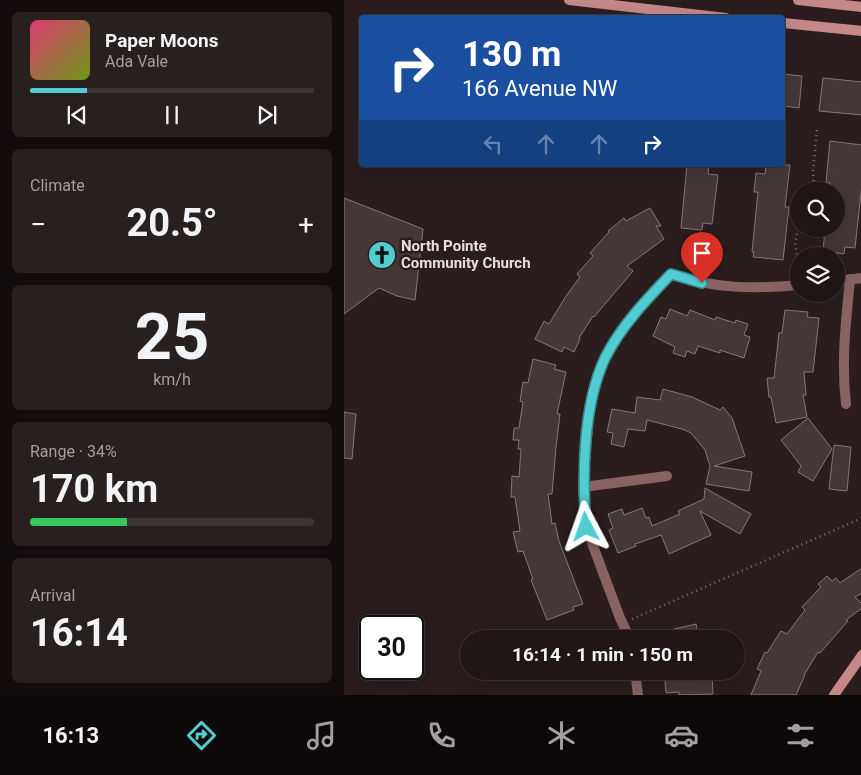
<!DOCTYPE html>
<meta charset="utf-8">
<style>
:root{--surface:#201616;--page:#281f1f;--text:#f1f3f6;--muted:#a29fa1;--line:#3d3535;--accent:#51ccd1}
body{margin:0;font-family:Roboto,sans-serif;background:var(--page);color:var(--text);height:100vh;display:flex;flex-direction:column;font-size:19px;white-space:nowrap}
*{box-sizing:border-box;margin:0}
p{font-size:16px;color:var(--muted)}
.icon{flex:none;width:28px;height:28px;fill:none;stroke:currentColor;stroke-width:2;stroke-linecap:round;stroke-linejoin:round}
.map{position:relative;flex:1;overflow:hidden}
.details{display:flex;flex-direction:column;gap:12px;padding:12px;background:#120c0c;width:344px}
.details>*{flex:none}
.hud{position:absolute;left:15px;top:15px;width:426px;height:152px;border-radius:5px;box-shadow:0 5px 20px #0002,0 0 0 1px var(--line);background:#1a4fa0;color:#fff;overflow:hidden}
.tools{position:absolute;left:446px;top:182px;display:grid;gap:10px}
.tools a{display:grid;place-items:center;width:55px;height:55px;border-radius:50%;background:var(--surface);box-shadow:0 5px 20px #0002,0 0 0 1px var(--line);font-size:25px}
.speed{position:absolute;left:15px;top:615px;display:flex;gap:10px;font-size:25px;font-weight:700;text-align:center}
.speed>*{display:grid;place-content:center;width:65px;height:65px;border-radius:50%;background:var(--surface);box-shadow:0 5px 20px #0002,0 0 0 1px var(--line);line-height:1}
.speed .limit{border:2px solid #111;border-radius:8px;background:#fff;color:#111}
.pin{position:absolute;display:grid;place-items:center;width:42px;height:42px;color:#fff;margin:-51px -21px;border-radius:50% 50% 50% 0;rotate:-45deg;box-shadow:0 0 5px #0007}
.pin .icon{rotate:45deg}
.me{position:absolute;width:55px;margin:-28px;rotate:356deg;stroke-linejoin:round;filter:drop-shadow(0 0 4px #0008)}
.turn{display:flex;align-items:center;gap:18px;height:105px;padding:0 20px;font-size:22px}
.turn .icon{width:65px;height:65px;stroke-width:2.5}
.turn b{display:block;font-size:35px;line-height:42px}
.lanes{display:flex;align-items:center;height:48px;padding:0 20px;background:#0003;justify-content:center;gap:25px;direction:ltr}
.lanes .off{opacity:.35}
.big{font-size:38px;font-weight:700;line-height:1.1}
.details .widget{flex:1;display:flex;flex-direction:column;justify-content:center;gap:8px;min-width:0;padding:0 18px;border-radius:8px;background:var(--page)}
.details .dial{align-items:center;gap:0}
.dial b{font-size:65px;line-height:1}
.song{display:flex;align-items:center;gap:15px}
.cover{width:60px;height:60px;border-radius:8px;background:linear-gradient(135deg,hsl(340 70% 55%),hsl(80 70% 35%))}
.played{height:5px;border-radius:2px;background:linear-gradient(90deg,var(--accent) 20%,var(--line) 20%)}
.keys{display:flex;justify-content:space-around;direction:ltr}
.heat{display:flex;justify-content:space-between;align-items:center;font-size:28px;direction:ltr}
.charge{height:8px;border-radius:4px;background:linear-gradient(90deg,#34c759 34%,var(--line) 0)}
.trip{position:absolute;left:116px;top:630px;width:285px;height:50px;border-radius:25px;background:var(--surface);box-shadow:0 5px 20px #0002,0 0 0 1px var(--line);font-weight:700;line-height:50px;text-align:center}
.dock{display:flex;height:80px;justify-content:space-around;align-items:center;background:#0d0909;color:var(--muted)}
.dock .icon{width:35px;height:35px}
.dock .on{color:var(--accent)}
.dock b{font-size:22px;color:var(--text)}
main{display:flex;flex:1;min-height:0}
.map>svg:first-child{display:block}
</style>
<main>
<section class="details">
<div class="widget">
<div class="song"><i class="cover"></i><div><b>Paper Moons</b><p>Ada Vale</p></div></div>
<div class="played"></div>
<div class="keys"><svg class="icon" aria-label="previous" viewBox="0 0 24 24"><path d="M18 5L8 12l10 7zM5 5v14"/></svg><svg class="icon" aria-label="pause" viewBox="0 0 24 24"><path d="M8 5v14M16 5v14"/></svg><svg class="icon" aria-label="next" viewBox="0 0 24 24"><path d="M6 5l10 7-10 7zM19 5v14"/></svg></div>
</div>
<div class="widget"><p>Climate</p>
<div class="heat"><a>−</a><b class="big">20.5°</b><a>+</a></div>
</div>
<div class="widget dial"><b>25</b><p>km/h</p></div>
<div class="widget"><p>Range · 34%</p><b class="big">170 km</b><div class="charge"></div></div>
<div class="widget"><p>Arrival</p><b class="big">16:14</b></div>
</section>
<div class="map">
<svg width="518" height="695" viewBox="0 0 518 695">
<rect width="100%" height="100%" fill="#2b1d1d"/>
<path fill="#463737" stroke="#887676" d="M439 74 458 76 455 108 439 106Z
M479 78 518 82V115L475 111Z
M486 141 518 145V184L511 248 501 247 500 254 479 251 481 229H492V191H485L486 183 482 182Z
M343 165H365L364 174 374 175 368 224 359 223 358 230 337 228Z
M422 165H446L441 207H445L439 260 409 257 410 252H408L414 192H410L412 173 421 174Z
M0 198 79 229 71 300 53 296 35 288 0 314Z
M306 208 317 226H312L320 239 283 266 289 271 250 317 249 316 235 338 236 339 230 352 220 347 218 352 191 339 200 321 205 324 222 296 236 277 233 274 249 256 246 253 265 232 264 231 280 218 282 221Z
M326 309 343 316 346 310 371 320 372 317 391 323 392 320 404 324 400 335 406 337 400 358 376 350V353L354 346 351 354 343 351 341 357 329 353 331 347 309 336 317 317 322 319Z
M441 310 464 312 463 317 475 318 469 372H460L462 395H459L463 417 432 423 427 397H425L423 378H430L435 333H438Z
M189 359 212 365 210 369 222 372 213 414H216L212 447 208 494H204L208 524 211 523 215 541 239 604 229 607 230 610 203 620 187 580 189 579 179 551 174 552 169 532 176 531 171 497H167L168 476 175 477 177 449H174L175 440H169L170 428H175L179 402 176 401 179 382 184 383Z
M319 389 348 397 376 410 379 407 388 418 401 456 370 466 408 472 405 491 362 484 366 466 361 450 347 433 338 429 303 420 301 431 284 429 280 447 267 444 269 433 263 432 268 409 291 413 293 397 316 400Z
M0 412 12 414 8 459 0 458Z
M464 418 488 449 469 481 454 472 457 466 437 440Z
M490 445 507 447 503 491 485 489Z
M361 488 407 514 396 534 356 511 367 535 325 554 317 535 291 544 292 546 274 553 265 530 269 528 264 514 278 509 280 515 298 508 302 518 305 517 308 526 336 514 334 511 360 499Z
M518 568V593L511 597 518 604V608L502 620 504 621 476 653 474 652 460 675H461L452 695H407L417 671 413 669 421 652 423 653 437 631 443 634 461 610 458 607 477 587 474 584 483 576 488 581 492 578 496 583Z
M352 624 355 639H310L309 634Z
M320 671H339L340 676 368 674 369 694 335 695V692L322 693Z"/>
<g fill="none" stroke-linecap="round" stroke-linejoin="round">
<path stroke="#7c6f6f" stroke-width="2.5" stroke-dasharray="1 4" stroke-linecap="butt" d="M470 191 469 171 473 130
M455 224 451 243 455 267
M288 619 518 518"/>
<path stroke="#896363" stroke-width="10" d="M492 281 518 278
M502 404C497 361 502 322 506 279
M239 487 323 476
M286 639 276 618 242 527 239 487 245 415 250 390 261 358 277 330 327 274C369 289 411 289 455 285
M291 671 294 695"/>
<path stroke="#c48889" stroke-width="10" d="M225 0 382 18
M454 0 518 7
M439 23 518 31
M490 695 518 655"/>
</g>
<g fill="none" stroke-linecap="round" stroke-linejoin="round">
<defs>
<path id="route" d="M242 527C238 475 239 405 261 358 277 326 303 299 327 274L358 283"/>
</defs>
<use href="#route" stroke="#358588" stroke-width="12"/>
<use href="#route" stroke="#51ccd1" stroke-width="9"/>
</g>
<defs>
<symbol id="church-disc" viewBox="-11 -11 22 22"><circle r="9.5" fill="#51ccd1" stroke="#2b1d1d"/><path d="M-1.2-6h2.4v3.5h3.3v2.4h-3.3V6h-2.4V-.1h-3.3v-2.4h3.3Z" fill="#111"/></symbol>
</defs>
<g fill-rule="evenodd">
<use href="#church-disc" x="22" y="239" width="32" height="32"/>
</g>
<g text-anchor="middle" stroke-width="5" stroke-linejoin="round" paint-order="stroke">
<g font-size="15" font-weight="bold" fill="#e8dede" stroke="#2b1d1d" text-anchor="start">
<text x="57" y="251">North Pointe<tspan x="57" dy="17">Community Church</tspan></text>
</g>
</g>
</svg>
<div class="tools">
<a><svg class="icon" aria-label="search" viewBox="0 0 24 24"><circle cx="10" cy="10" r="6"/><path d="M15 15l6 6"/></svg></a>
<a><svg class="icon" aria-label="layers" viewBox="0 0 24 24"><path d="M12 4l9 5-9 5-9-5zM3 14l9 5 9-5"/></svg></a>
</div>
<div class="speed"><div class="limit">30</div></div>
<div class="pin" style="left:358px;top:283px;background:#d93025"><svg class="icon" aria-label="arrive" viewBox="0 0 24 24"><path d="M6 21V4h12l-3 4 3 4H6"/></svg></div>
<svg class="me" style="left:242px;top:527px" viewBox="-20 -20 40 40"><path d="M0-17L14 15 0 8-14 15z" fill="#51ccd1" stroke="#fff" stroke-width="4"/></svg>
<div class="trip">16:14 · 1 min · 150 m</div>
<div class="hud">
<div class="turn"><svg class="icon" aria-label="right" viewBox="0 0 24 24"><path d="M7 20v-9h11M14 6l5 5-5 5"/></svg><div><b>130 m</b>166 Avenue NW</div></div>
<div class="lanes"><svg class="icon off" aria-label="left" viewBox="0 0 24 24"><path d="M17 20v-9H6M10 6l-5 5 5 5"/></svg><svg class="icon off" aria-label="ahead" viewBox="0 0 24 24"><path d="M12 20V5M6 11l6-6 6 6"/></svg><svg class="icon off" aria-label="ahead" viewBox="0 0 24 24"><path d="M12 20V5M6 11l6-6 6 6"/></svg><svg class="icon" aria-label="right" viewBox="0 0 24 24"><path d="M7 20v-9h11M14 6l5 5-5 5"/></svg></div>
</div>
</div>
</main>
<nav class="dock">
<b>16:13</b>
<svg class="icon on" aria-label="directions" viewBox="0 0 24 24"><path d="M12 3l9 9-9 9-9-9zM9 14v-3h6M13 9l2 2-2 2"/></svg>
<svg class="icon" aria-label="music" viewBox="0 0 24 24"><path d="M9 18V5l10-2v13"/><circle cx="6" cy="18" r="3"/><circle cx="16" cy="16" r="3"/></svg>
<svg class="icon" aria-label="phone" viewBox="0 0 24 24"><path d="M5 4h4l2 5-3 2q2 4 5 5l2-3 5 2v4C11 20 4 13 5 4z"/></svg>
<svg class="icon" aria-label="climate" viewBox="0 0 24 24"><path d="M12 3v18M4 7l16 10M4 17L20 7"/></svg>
<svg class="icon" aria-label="car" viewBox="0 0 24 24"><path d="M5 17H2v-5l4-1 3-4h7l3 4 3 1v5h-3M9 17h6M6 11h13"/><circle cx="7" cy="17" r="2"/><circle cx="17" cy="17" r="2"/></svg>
<svg class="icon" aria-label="filters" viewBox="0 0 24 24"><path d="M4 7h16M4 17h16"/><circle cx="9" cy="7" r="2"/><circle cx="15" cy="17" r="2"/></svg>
</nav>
